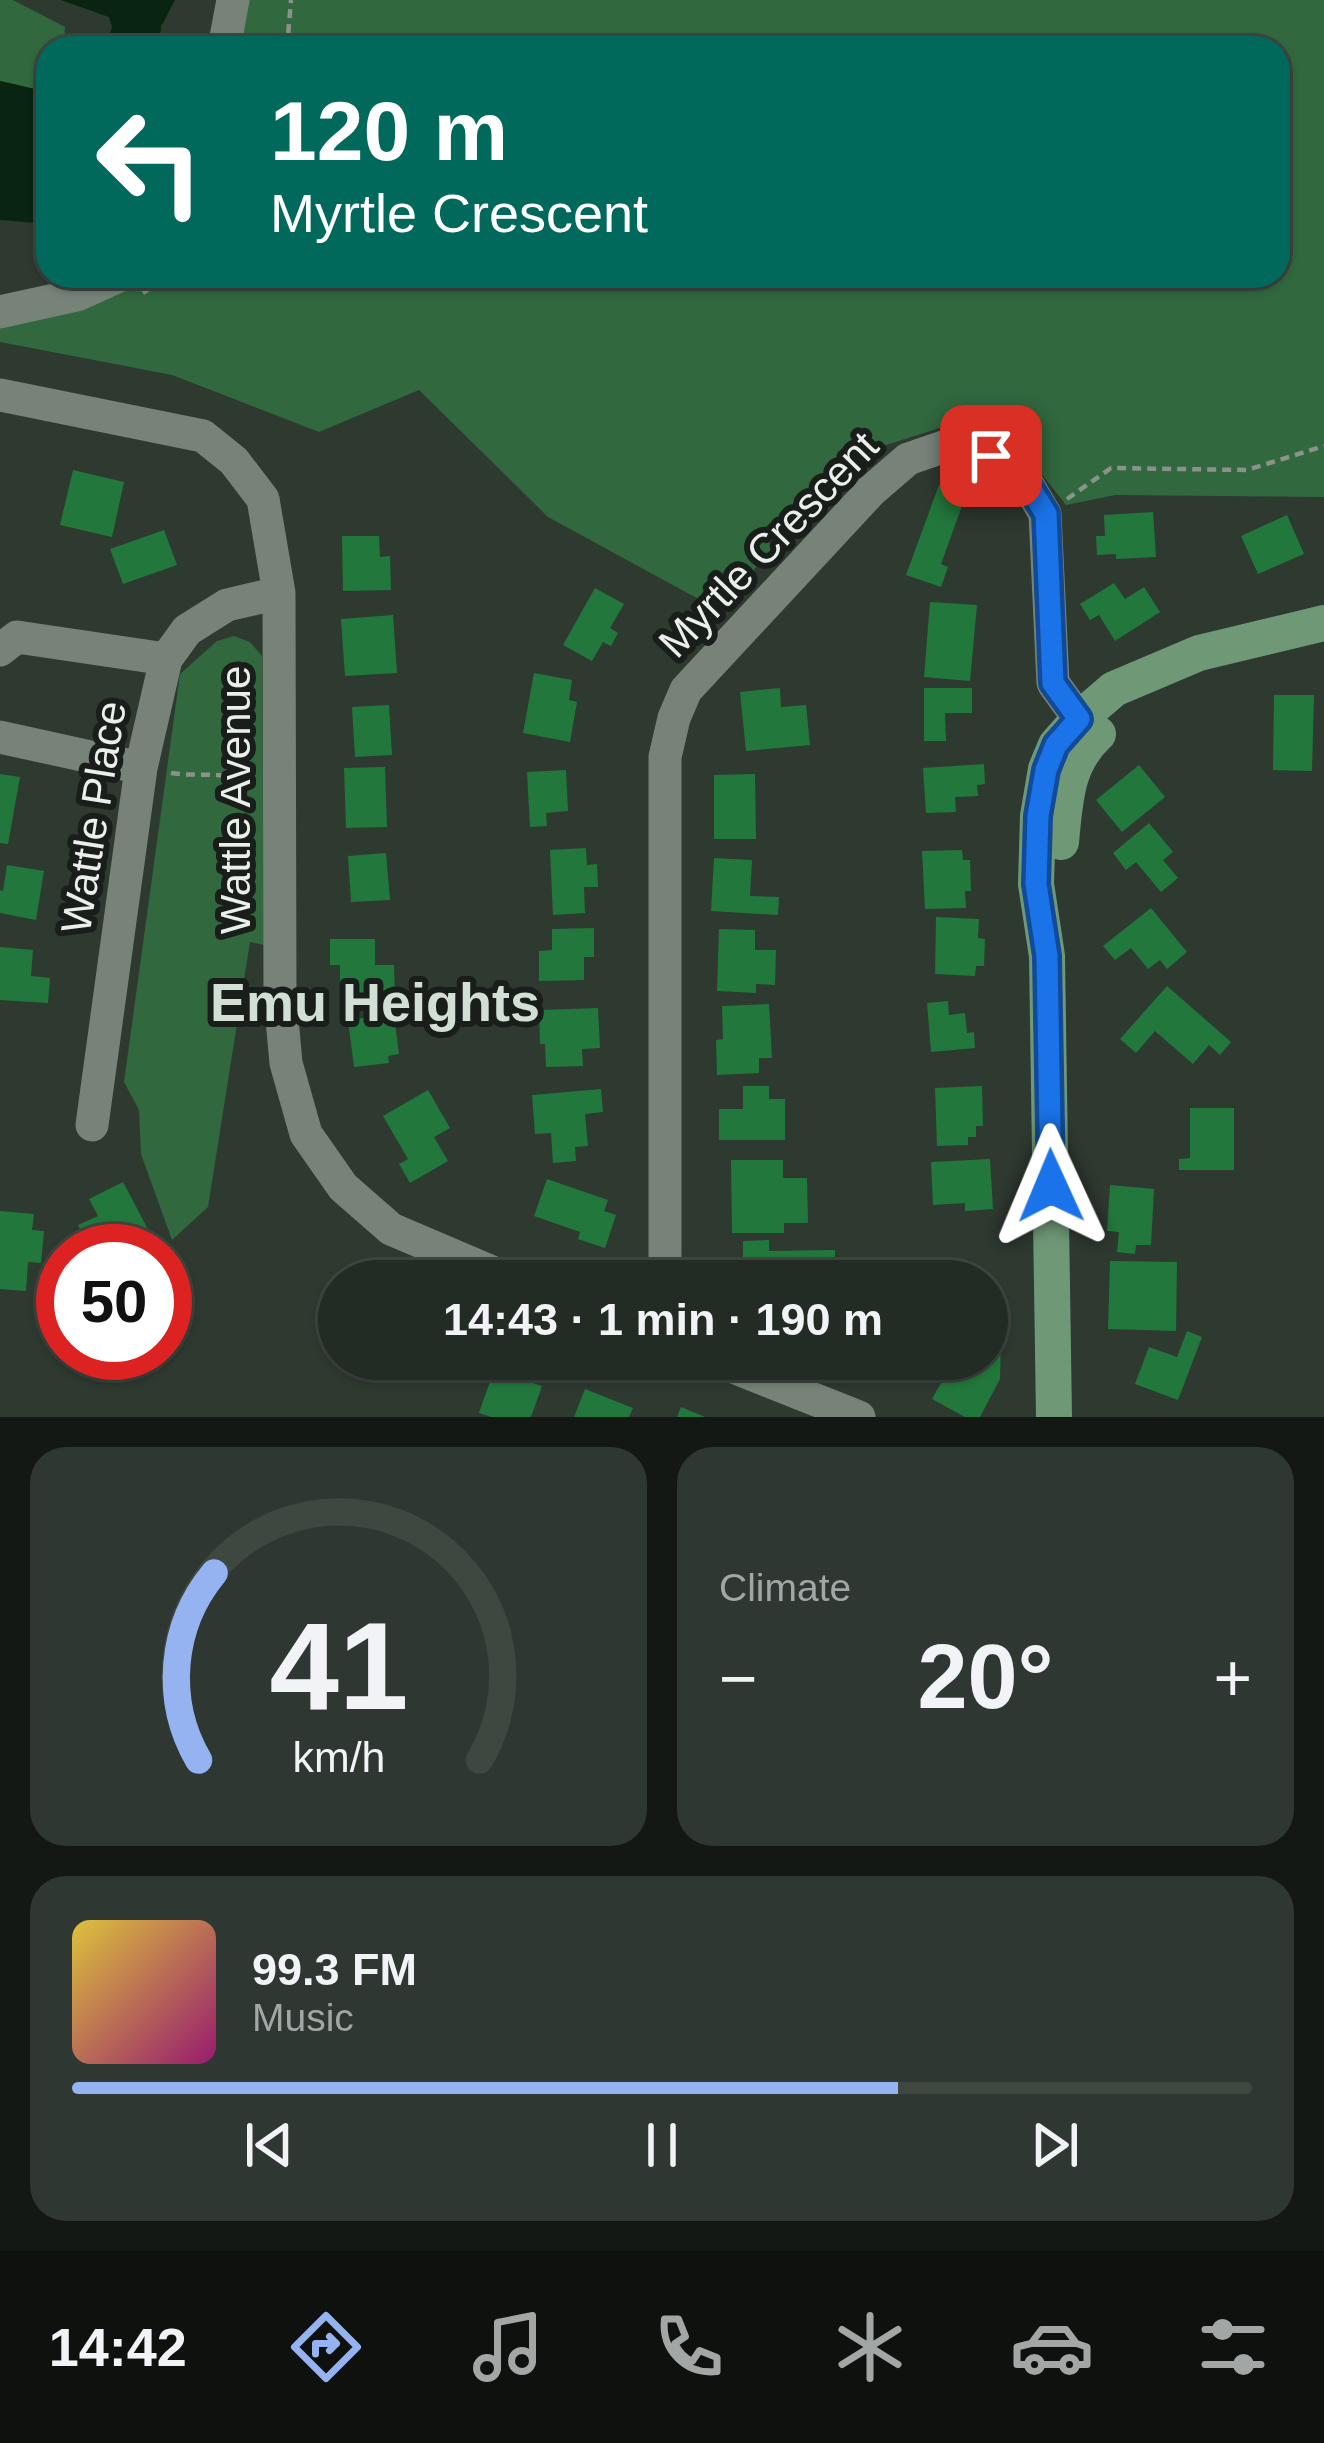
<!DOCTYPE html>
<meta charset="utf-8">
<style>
:root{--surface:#222b24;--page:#2e3731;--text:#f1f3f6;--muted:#a2a7a6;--line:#3f4741;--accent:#95b2f1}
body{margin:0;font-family:Arial,sans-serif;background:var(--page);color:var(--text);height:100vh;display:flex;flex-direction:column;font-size:45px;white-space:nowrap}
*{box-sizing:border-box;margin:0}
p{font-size:39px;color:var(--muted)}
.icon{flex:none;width:66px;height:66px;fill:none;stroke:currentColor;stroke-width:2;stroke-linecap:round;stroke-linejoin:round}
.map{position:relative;height:1417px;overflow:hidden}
.side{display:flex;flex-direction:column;gap:30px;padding:30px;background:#131814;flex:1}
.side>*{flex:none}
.banner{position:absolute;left:36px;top:36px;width:1254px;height:252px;border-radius:36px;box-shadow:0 3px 9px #0004,0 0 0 3px var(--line);background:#00695c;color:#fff;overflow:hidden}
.speed{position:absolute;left:36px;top:1224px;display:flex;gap:24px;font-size:60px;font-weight:700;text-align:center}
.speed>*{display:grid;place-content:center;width:156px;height:156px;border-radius:50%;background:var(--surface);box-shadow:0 3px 9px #0004,0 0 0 3px var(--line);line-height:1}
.speed .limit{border:18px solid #d22;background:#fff;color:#111}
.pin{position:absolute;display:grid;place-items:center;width:102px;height:102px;color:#fff;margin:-51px;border-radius:24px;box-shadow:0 6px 18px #0006}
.me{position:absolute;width:132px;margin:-66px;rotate:359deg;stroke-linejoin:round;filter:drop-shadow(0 0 9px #0008)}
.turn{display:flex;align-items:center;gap:42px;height:252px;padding:0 36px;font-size:54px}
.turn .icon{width:156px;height:156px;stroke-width:2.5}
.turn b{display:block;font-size:84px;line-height:102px}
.big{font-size:90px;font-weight:700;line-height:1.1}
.side .tile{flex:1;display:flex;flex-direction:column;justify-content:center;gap:18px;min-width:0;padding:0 42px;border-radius:36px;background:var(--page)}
.side .dial{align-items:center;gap:0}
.dial svg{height:312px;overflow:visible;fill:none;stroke:var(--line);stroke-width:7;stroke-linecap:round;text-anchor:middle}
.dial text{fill:var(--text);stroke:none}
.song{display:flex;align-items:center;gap:36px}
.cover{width:144px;height:144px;border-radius:18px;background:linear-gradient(135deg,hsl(50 70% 55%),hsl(320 70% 35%))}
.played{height:12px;border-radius:6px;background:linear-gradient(90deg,var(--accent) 70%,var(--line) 70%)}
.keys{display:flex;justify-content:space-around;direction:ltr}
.heat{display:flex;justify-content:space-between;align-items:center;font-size:66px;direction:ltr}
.side .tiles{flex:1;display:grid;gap:30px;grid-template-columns:1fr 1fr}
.tile:last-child{grid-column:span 2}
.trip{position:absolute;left:318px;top:1260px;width:690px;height:120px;border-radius:60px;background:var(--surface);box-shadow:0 3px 9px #0004,0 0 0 3px var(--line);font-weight:700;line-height:120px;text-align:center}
.tabs{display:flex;height:192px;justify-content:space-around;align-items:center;background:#0e110e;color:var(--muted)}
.tabs .icon{width:84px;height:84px}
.tabs .on{color:var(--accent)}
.tabs b{font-size:54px;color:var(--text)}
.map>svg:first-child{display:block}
</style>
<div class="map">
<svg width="1324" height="1417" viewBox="0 0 1324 1417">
<rect width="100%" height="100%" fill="#2e3930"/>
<path fill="#31683e" d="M0 0H13L65 27 64 48H48V92L0 81Z
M233 0H1324V497L1115 495 1066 505 1029 458 946 426 883 446 791 529 739 586 713 607 548 517 419 390 319 432 172 375 0 342V312L119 276H1278V48H224Z
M234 636 250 642 262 656 264 945 250 942 208 1207 172 1240 141 1154 139 1110 124 1082 180 674 217 641Z"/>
<path fill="#092410" d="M61 0H175L162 25 137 27Z
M0 81 48 92V224L0 220Z"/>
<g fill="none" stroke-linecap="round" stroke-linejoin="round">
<path stroke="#092410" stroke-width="48" d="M129 0 137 27 131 48"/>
</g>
<path fill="#22783c" d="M73 470 124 482 112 537 60 525Z
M939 485 966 495 941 564 948 567 941 587 906 575Z
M1153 512 1156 557 1116 559V554L1097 555 1096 536H1105L1104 515Z
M1287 515 1304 554 1258 574 1241 536Z
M164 530 177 565 123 584 110 549Z
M342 536H379L380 557 390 556 391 590 343 591Z
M1114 583 1125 599 1144 587 1160 612 1115 641 1099 615 1090 620 1080 604Z
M595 588 624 604 610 628 618 633 611 646 603 642 592 661 563 645Z
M930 602 977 605 970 681 924 677Z
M393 615 397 673 345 676 341 619Z
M534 673 572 680 569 700 577 702 570 742 523 733Z
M780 688 781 707 806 705 810 745 746 751 740 692Z
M924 688H972V713H945L946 741H924Z
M1274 695H1314L1312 771 1273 770Z
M389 705 392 755 355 757 352 707Z
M984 764 985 784 977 785 978 796 955 797 956 812 926 813 923 768Z
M1139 765 1165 797 1122 832 1096 800Z
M385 767 387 827 346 828 344 768Z
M566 770 568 811 546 813 547 826 530 827 527 772Z
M0 774 20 777 8 844 0 843Z
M755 774 756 839H714V775Z
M1149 823 1173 852 1163 860 1178 878 1161 892 1136 862 1126 870 1113 853Z
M586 848 587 865 597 864 598 887H584L585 913 553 915 550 850Z
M962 850 963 860H970L971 891H965L966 908 925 909 922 851Z
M386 853 390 900 351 902 348 856Z
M714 858 752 860 750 896 779 897 778 915 711 911Z
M7 865 44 871 36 920 0 913V890L3 891Z
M1151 908 1187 952 1167 969 1160 960 1148 969 1131 948 1115 960 1103 946Z
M936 917 979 919 978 938 985 939 984 966H976L975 976 935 974Z
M594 928V957H584V980L539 981V951L552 950V929Z
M719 929 755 930V950H776L775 985 756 984V993L717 991Z
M330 939H375V965H394L395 999H340V965H330Z
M0 947 33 950 31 976 50 978 48 1003 0 1000Z
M1167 986 1231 1042 1220 1055 1209 1045 1193 1064 1155 1031 1136 1053 1120 1039Z
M948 1001 949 1015 965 1013 967 1033 974 1032 975 1048 931 1052 927 1003Z
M769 1004 772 1058H759V1073L717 1075 716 1040 723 1039 722 1006Z
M598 1008 600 1048 582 1049 583 1066 546 1067 545 1044H540L539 1010Z
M394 1014 399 1054 388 1056 389 1063 354 1067 348 1020Z
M743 1086H769V1099H785V1140H719V1109H743Z
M982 1086 983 1126H976V1137H968V1145L937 1146 935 1088Z
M601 1089 603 1112 585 1114 588 1146 575 1147 576 1161 553 1163 551 1133 535 1134 532 1095Z
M428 1090 450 1128 434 1137 448 1161 410 1183 399 1164 408 1159 383 1116Z
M1190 1108H1234V1170H1179V1159L1190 1158Z
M990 1159 993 1209 965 1211V1203L933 1205 931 1162Z
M731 1160H783V1178H807L808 1223H784V1233H732Z
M547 1179 608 1200 604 1211 616 1215 605 1248 578 1239 580 1232 534 1216Z
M123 1182 151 1235 119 1251H91L78 1225 98 1216 89 1199Z
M1110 1185 1154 1189 1151 1245H1136L1135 1254 1117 1252 1119 1232 1107 1231Z
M0 1211 34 1214 32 1230 44 1231 41 1263 28 1262 26 1291 0 1289Z
M769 1240V1251L835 1250V1276H806V1281H726L725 1265H743V1241Z
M929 1260 967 1261 966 1281H929Z
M1110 1261 1177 1262 1176 1331 1108 1329Z
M1187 1331 1202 1337 1178 1400 1135 1384 1149 1347 1177 1357Z
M987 1336H1001L1000 1379 980 1417H965L932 1399 949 1369 958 1374 964 1363 976 1369V1359H987Z
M420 1359H461L440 1379Z
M494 1370 542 1386 531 1417H491L479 1413Z
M585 1389 633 1408 629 1417H574Z
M681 1407 705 1417H677Z"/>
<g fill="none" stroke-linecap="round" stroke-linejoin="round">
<path stroke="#8a928b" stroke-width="4.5" stroke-dasharray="9 6" stroke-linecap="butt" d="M287 48 291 0
M143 293 168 276
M1067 499 1111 468 1247 470 1324 446
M171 773C196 777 224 771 248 781"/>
<path stroke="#778379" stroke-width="33" d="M224 48 233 0
M0 312 77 295 119 276
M0 395 203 436 234 461 263 499 279 593 280 997 286 1063 306 1134 343 1187 391 1229 513 1281
M0 650 17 637 166 659
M0 737 141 768
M92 1125 141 768 166 659 187 630 227 605 279 593
M665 1281V757L674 718 686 690 871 491 908 459 946 446 991 456 1024 478 1045 514 1053 683 1079 719
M713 1359 859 1417"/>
<path stroke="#6f9877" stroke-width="36" d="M1061 842C1065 801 1066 763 1098 734
M1054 1417 1047 956 1036 884 1038 816 1046 769 1056 745 1079 719 1114 689 1199 653 1324 623"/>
</g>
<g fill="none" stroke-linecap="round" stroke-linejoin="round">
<defs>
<path id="route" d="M991 456 1024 478 1046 514 1053 683 1079 719 1056 745 1046 770 1038 816 1036 884 1047 956 1051 1186"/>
</defs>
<use href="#route" stroke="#114b97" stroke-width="30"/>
<use href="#route" stroke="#1a73e8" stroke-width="21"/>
</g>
<g text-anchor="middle" stroke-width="12" stroke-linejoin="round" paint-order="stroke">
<g font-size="42" fill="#e9efea" stroke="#1a1e1a">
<text transform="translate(768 544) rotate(-46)" y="15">Myrtle Crescent</text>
<text transform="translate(235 800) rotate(-90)" y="15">Wattle Avenue</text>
<text transform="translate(93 817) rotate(-81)" y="15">Wattle Place</text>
</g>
<g font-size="54" font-weight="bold" fill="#d2dfd4" stroke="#1a1e1a">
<text x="375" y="1021">Emu Heights</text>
</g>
</g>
</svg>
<div class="speed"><div class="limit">50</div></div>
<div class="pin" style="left:991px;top:456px;background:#d93025"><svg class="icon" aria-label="arrive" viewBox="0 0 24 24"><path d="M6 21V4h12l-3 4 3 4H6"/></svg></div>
<svg class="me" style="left:1051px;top:1186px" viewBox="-20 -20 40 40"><path d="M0-17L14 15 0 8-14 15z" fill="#1a73e8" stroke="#fff" stroke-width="4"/></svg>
<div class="trip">14:43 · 1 min · 190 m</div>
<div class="banner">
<div class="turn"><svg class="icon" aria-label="left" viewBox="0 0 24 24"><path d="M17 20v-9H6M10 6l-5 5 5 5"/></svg><div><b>120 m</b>Myrtle Crescent</div></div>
</div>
</div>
<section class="side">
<div class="tiles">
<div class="tile dial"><svg viewBox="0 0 100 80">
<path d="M14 69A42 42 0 1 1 86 69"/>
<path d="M14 69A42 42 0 0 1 18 21" stroke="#95b2f1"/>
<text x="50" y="56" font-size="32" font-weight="700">41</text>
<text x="50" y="72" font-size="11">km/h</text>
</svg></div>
<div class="tile"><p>Climate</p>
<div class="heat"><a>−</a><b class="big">20°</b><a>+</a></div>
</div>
<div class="tile">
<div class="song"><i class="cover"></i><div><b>99.3 FM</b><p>Music</p></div></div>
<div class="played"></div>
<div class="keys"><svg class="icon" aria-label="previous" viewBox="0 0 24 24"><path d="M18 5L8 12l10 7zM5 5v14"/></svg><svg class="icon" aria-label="pause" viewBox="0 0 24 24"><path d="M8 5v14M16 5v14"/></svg><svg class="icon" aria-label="next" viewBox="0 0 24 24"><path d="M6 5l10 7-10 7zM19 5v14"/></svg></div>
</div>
</div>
</section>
<nav class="tabs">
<b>14:42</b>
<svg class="icon on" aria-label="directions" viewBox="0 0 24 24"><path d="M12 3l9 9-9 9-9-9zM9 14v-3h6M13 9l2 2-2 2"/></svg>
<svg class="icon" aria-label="music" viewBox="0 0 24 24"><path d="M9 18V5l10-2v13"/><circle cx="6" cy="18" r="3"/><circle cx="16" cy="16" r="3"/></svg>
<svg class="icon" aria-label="phone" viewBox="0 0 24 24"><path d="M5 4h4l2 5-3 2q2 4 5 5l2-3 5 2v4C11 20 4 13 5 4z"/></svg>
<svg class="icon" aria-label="climate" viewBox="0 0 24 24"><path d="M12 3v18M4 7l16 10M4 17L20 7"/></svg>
<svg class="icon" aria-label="car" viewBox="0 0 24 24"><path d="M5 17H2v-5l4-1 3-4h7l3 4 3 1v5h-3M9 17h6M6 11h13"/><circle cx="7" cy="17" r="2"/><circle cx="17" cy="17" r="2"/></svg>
<svg class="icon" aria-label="filters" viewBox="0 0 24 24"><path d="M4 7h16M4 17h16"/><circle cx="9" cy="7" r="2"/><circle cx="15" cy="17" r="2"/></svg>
</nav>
